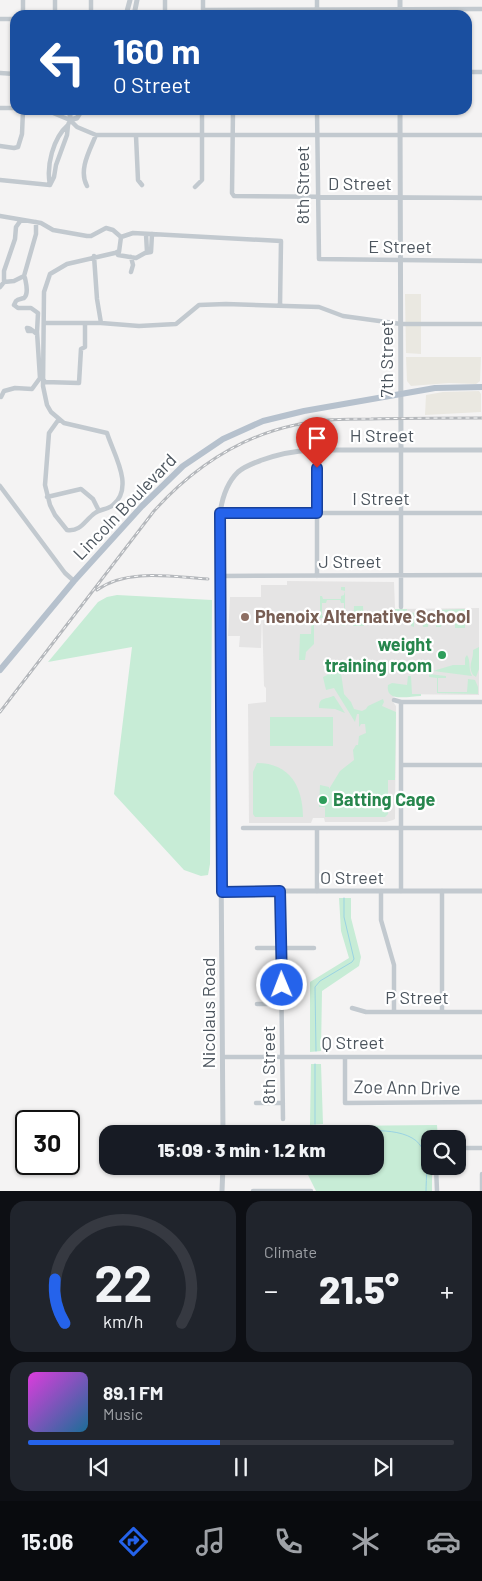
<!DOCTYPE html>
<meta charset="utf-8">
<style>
:root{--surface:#171b24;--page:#20242c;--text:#f1f3f6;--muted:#9ea1a6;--line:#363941;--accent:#2563eb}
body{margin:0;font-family:Barlow,sans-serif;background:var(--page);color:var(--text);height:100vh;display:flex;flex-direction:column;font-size:19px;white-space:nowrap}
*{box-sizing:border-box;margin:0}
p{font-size:16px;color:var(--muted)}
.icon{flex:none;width:28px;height:28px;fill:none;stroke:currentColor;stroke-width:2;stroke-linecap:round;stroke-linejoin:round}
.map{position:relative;height:1191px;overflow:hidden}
.panel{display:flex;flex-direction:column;gap:10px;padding:10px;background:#0d0f14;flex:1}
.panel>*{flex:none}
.hud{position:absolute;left:10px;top:10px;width:462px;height:105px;border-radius:15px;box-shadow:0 1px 4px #0004;background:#1a4fa0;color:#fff;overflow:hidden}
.tools{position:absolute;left:421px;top:1130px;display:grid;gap:10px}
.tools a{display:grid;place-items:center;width:45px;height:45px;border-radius:10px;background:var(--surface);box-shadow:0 1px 4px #0004;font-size:25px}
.speed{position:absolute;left:15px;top:1110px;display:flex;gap:10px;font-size:25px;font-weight:700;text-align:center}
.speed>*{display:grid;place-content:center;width:65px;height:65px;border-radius:50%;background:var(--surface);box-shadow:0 1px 4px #0004;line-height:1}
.speed .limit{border:2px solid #111;border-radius:8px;background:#fff;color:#111}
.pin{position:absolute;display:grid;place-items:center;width:42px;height:42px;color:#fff;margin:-51px -21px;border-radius:50% 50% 50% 0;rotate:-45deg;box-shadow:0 0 5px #0007}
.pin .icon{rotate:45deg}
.me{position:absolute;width:55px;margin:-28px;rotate:359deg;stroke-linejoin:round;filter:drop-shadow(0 0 4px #0008)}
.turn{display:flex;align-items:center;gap:18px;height:105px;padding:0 20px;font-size:22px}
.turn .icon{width:65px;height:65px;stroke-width:2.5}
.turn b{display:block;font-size:35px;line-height:42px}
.big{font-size:38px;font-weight:800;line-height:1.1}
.panel .widget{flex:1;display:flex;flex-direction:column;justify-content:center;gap:8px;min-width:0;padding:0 18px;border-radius:15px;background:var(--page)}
.panel .dial{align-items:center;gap:0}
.dial svg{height:130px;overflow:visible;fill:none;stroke:var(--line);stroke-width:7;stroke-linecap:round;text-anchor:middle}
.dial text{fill:var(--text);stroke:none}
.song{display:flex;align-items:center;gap:15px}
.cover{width:60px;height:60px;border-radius:8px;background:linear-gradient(135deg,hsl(300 70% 55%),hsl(200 70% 35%))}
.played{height:5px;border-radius:2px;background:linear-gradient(90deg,var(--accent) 45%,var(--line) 45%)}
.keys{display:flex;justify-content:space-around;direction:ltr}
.heat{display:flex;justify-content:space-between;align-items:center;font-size:28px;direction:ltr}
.panel .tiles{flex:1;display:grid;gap:10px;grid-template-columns:1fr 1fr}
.widget:last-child{grid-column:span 2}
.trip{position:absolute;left:99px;top:1125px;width:285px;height:50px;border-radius:15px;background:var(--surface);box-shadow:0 1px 4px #0004;font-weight:800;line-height:50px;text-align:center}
.tab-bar{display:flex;height:80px;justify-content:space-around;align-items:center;background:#090b0e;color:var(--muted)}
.tab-bar .icon{width:35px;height:35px}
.tab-bar .selected{color:var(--accent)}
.tab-bar b{font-size:22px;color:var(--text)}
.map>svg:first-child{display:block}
</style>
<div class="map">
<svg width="482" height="1191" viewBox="0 0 482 1191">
<rect width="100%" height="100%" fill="#f4f3f3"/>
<path fill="#eae8e1" d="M405 294H421V354L406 353Z
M406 357H481L480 381 476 384 449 383 411 386 407 381Z
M479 391 481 394V412L425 415 426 395 443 392Z"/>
<path fill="#e5e4e4" d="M287 581 394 582 395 609 479 608V695L394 694 393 702 396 706 395 819 393 820 386 822H325L324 818H313L311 823H249L248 704 266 702V688L264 686 262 612 261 648 239 647 240 636H228L230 597H261V585H287Z"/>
<path fill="#c7ecd6" d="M341 587H345V626L341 625V622H344V603H341L340 600H327L326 603H322V616H325V618H320V596H322L323 599H341V596L344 595 345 591 341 590Z
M117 595 212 600 210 864 208 875 201 876 184 870 114 794 132 647 48 662 98 602 107 597Z
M395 599V609H407V612L409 613H410L423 612V610H425L426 612H429L428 627H423L422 614H414V627L411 626 412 613 405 617 395 616Z
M354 606H363L364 626H353Z
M465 609V628H455V616H443L441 627H436V610Z
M312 613H314V644L306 652 305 660H299L300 634H311Z
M479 647V669L476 677 473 675C467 665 474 660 473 650Z
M467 655C471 661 468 669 472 676L433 671 453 665H465V658Z
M334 669 341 673 344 694 351 702 354 709 362 711 366 709 368 706 383 699 384 702 382 706 396 712 395 780H388V814L385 817H325V807H319L320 785 329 787V789L340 771 354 760 353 750 356 745H358L359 736 366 733 365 724H361L359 727V714H357L355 722 334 688 326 690 323 677 329 674Z
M429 674 446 676V678H438V692H467L468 679 475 680 478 687V694L437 693V678L429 677Z
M408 676H411L412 694H421V696C409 696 385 703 388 685L392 683 407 685Z
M333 696H334L345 713 335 709 319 708C319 697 324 700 333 696Z
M270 717H333V746H270Z
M257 763C290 763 303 787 303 817H255L253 814V772Z
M339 898H351V918L361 957 359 966 322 991 321 1051 310 1052V982L349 958 341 931Z
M311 1064H321L323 1124 310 1125Z
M437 1125 438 1139H430L428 1155 430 1159V1166H432V1191H316L308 1175 233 1173V1166H375V1134H233V1127Z"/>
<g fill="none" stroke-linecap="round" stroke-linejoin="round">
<path stroke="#9ad3e3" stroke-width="1" d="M316 1051 315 987 320 981 352 962 354 959 344 917V898
M315 1124V1064
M341 1132C363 1131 410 1125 422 1148 429 1160 426 1178 426 1191"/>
<path stroke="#c2c9cf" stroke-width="4.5" d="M23 0V15
M203 0V15
M317 0V15
M204 10 482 9
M55 15V0
M91 15V0
M165 15V0
M0 19H15
M468 72H482
M0 73 15 74
M0 108H15
M46 110 70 120 77 127 96 135H482
M233 110 232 193 234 196 482 198
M317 110 319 259 482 261
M136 136 138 180 142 185
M0 146 14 148 18 147 22 134 23 110
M0 180 50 185
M50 185 54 177 56 165 67 135 68 125 70 120
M50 185C46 166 53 138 68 125
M87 186C78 170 90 150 96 135
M195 187 202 180V110
M0 216 41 223 53 230 87 236H91L106 228 113 230 121 237
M146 234 147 252
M117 252 118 255 136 258 145 253 151 252 152 234
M94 256 97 299 101 323 139 326 176 324 199 305 226 304 319 307 343 316 401 324H482
M131 257 133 265 131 272
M24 276 36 234V222
M4 282V271L15 239 16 227 21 220
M0 287 4 282 14 281 24 276 25 278C26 283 29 294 24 298 21 299 18 299 16 301L14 305 18 308H31L38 313 37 332 40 378 32 389 15 388 4 391 1 397
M44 323H101
M33 331H28L27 328C30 327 34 332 37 334
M43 379 45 382 79 383 81 349 85 347V323
M59 419 49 433 45 485 50 505 55 515 67 530C81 532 85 520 95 513 100 509 107 510 113 505 135 487 113 453 107 433L64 423 51 412 47 405 43 386 44 292 50 274 67 264 119 252 121 237 133 233 281 241 280 306
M317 450V576
M401 450V607
M0 486 65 573 74 581
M47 497 81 489 93 499 99 511
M220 513H482
M219 576 482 575
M394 700 401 702H482
M401 702V891
M401 765H482
M243 828H482
M280 891 283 1119
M317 891V828
M381 891V920L394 965V1012
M257 948H314
M257 1004H282
M352 1008 366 1012H482
M442 1012V891
M223 1057H482
M345 1057V1103L482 1102
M256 1103H283
M458 1148H482
M436 1166 437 1191
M253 1191H311
M482 1191V1174"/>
<path stroke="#c2c9cf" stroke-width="5" d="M400 0V15
M126 15 130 0
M134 15 137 0
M73 110 70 113V120L77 118 82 110
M400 110 401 450
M222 891H482
M223 1134 219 583C219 550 212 497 238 472 245 466 254 463 262 460 279 454 294 451 311 450H482
M222 1191 223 1166"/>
<path stroke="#b6c1cd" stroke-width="6" d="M0 670 74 581 142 506 183 466 223 439 263 421 304 411 435 388 482 387"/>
<defs>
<path id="rail" d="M97 590C127 568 173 577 208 579
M0 712 154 511C192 469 239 437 295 425 320 419 345 419 371 419 408 418 445 418 482 418"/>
</defs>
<use href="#rail" stroke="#b5b8bc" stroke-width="3"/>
<use href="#rail" stroke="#fff" stroke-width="1" stroke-dasharray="4" stroke-linecap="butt"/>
</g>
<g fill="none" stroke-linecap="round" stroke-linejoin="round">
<defs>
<path id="route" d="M282 985 280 891 222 892 220 513H317V468"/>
</defs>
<use href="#route" stroke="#184099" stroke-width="12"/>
<use href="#route" stroke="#2563eb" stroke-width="9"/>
</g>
<circle fill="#8d6e63" stroke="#fff" stroke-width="2" cx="245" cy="617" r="5"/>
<g fill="#2e9e5b" stroke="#fff" stroke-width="2">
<circle cx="442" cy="655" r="5"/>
<circle cx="323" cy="800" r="5"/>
</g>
<g text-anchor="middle" stroke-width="4.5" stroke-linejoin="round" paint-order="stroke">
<g font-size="18" fill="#4c555e" stroke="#fff">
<text x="360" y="190">D Street</text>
<text transform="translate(303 185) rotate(-90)" y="6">8th Street</text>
<text x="400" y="253">E Street</text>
<text transform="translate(387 359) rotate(-90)" y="6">7th Street</text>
<text x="382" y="442">H Street</text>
<text x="381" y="505">I Street</text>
<text transform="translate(125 507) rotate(-46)" y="6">Lincoln Boulevard</text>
<text x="350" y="568">J Street</text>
<text x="352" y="884">O Street</text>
<text x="417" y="1004">P Street</text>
<text transform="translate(209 1013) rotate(-90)" y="6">Nicolaus Road</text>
<text x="353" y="1049">Q Street</text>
<text transform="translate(269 1065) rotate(-90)" y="6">8th Street</text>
<text transform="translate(407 1088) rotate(1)" y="6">Zoe Ann Drive</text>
</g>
<g font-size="18" font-weight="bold" fill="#785e54" stroke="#fff" text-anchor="start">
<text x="255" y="623">Phenoix Alternative School</text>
</g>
<g font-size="18" font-weight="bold" fill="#27864d" stroke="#fff" text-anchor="end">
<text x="432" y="651">weight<tspan x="432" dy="21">training room</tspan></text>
<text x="333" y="806" text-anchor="start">Batting Cage</text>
</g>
</g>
</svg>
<div class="tools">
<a><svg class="icon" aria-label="search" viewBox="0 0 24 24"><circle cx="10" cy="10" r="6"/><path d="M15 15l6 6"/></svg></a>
</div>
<div class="speed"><div class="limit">30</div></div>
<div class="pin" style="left:317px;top:468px;background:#d93025"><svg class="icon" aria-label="arrive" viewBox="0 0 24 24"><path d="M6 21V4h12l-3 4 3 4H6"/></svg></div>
<svg class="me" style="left:282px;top:985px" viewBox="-20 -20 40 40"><circle r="17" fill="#2563eb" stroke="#fff" stroke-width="3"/><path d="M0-11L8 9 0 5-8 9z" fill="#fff"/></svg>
<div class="trip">15:09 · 3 min · 1.2 km</div>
<div class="hud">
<div class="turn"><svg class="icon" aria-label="left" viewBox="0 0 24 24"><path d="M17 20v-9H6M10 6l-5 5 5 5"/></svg><div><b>160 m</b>O Street</div></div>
</div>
</div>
<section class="panel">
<div class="tiles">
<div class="widget dial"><svg viewBox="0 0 100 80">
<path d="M14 69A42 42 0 1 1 86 69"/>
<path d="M14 69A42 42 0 0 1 8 42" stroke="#2563eb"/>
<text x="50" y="56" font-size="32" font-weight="700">22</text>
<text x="50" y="72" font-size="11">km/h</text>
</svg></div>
<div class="widget"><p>Climate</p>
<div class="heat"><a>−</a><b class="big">21.5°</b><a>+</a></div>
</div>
<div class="widget">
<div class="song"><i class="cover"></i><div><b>89.1 FM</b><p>Music</p></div></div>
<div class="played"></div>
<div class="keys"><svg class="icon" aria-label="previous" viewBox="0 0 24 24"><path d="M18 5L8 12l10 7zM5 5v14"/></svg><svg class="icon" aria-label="pause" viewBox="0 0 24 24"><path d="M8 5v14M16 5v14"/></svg><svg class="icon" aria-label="next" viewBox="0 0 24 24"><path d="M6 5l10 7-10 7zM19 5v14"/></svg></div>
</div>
</div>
</section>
<nav class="tab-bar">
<b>15:06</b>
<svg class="icon selected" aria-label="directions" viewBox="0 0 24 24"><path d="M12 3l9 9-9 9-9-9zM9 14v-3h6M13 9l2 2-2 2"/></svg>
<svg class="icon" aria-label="music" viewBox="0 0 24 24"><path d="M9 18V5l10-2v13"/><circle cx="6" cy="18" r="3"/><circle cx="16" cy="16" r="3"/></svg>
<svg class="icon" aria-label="phone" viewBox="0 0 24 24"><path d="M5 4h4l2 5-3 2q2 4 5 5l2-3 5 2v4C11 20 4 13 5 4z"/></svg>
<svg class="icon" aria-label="climate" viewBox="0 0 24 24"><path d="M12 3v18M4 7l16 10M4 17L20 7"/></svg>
<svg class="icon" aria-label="car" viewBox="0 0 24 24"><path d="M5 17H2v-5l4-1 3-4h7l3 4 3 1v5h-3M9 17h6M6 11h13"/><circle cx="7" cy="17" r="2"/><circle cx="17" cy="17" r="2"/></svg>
</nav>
